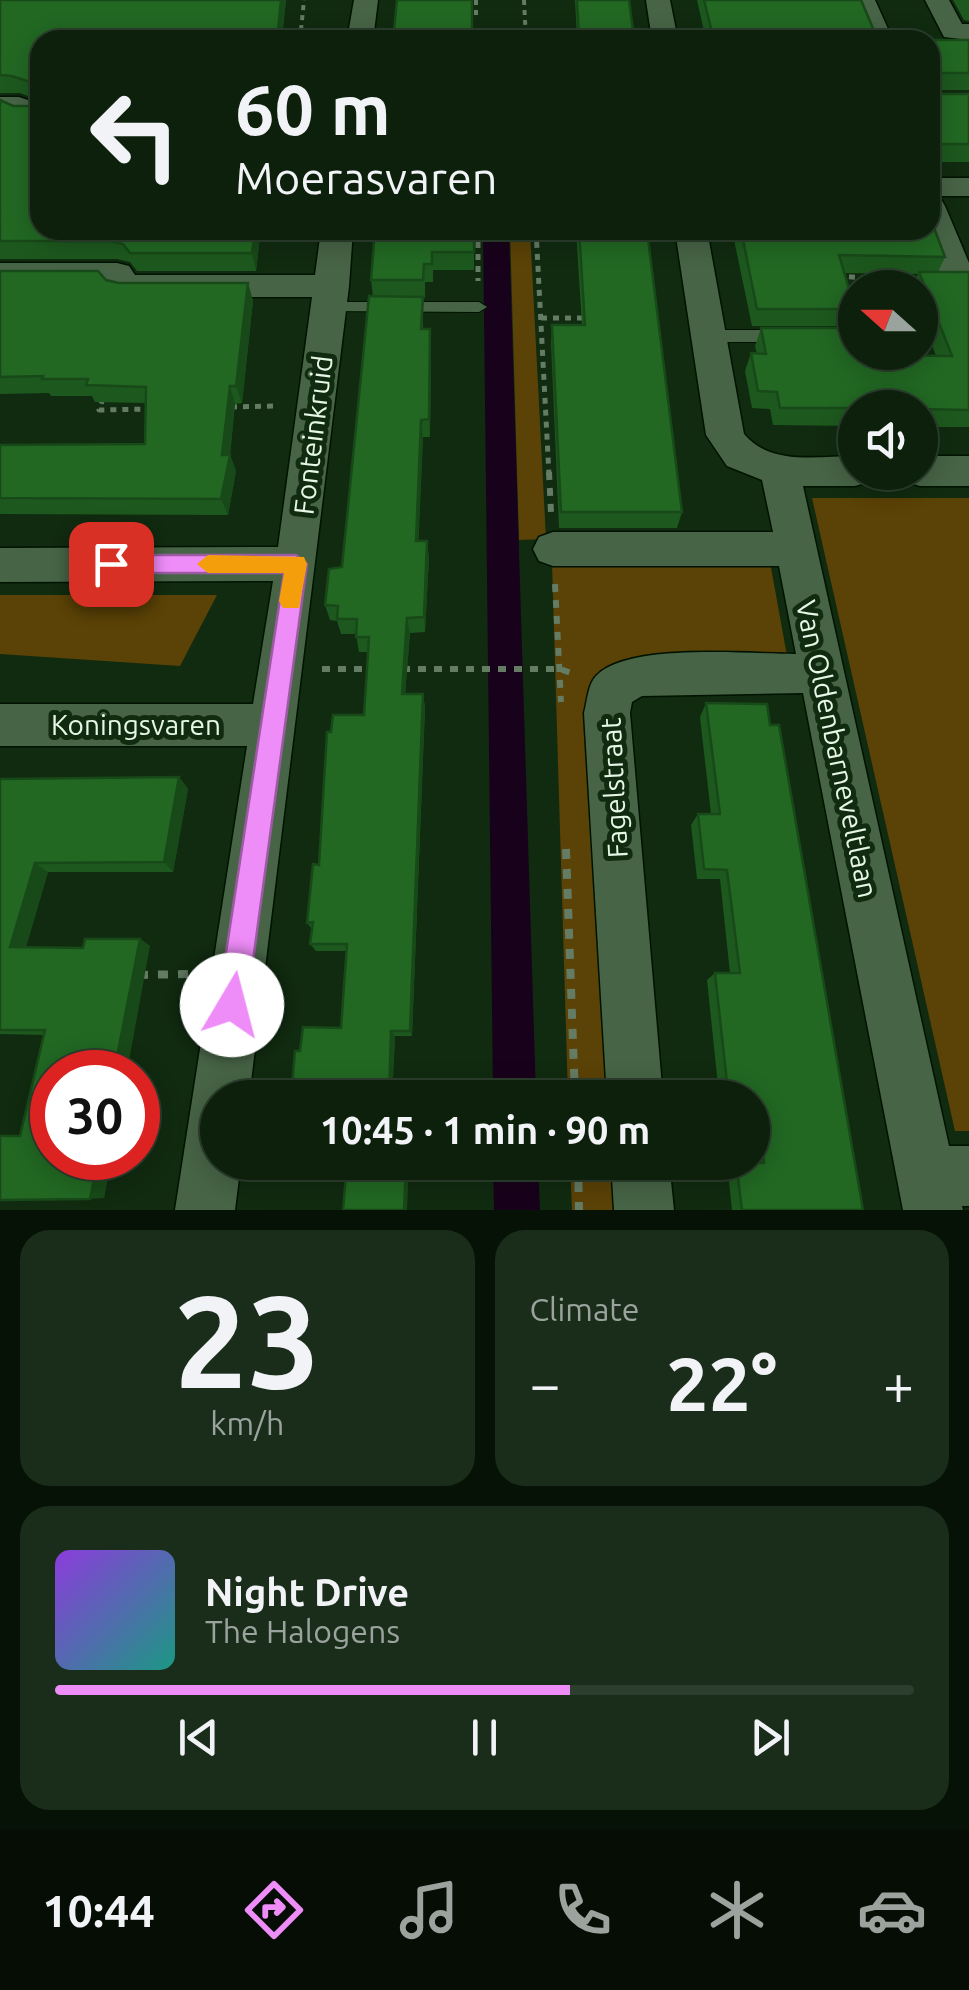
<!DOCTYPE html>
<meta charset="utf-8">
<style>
:root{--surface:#0c200c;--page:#1a2d1a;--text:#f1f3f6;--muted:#9aa39d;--line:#2c3e2d;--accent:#ee8cf8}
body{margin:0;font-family:Ubuntu,sans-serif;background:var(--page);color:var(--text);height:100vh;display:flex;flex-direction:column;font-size:38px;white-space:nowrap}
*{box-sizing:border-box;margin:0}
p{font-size:32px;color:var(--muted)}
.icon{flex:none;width:55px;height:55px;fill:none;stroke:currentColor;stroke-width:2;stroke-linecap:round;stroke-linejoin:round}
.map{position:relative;height:1210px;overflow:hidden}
.side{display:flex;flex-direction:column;gap:20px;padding:20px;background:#071207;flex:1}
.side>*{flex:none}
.banner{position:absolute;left:30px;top:30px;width:910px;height:210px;border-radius:30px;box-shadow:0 5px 25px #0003,0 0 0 2px var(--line);background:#0c200c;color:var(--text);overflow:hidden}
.needle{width:65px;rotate:291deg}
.buttons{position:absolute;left:838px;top:270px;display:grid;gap:20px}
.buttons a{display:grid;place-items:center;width:100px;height:100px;border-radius:50%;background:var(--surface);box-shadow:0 5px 25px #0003,0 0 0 2px var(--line);font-size:50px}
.speed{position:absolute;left:30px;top:1050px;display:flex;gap:20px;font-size:50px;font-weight:700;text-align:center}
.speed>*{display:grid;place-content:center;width:130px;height:130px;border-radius:50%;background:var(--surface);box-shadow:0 5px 25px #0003,0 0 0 2px var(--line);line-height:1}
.speed .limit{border:15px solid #d22;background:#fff;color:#111}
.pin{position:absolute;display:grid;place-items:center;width:85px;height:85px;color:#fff;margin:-42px;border-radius:20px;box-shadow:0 5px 15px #0006}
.me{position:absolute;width:110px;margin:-55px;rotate:8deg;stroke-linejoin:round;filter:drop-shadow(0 0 8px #0008)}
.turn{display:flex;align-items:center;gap:35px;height:210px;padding:0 40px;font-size:45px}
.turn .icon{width:130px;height:130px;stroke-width:2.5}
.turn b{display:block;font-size:70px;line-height:85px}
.big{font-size:75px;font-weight:700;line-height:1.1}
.side .tile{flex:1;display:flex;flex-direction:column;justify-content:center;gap:15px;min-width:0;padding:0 35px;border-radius:30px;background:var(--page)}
.side .dial{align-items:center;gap:0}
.dial b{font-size:130px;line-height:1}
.song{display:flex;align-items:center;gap:30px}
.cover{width:120px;height:120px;border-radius:15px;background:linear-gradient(135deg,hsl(270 70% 55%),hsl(170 70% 35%))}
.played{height:10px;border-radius:5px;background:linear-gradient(90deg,var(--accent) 60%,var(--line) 60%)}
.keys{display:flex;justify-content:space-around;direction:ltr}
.heat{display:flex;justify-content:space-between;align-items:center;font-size:55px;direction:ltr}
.side .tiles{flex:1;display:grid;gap:20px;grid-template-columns:1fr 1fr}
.tile:last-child{grid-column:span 2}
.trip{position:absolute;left:200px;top:1080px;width:570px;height:100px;border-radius:50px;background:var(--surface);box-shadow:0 5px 25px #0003,0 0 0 2px var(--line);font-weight:700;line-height:100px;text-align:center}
.menu{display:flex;height:160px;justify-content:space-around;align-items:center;background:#050d05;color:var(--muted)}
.menu .icon{width:70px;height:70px}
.menu .selected{color:var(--accent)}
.menu b{font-size:45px;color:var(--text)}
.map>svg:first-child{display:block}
</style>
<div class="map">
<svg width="969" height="1210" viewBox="0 0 969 1210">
<rect width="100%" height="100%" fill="#102b10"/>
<path fill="#5b4206" d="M510 230H530L546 539 519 540Z
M812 498H969V1131H955Z
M770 562 787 656 625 663 612 1097H568L552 563Z
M0 595H217L180 666 0 654Z
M570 1163H615L618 1210H572Z"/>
<path fill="#18021b" d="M483 230H509L536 1097H493Z
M493 1163H538L540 1210H494Z"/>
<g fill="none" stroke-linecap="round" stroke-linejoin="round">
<defs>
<path id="lane" d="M891 275 896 276 901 288H885L883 280Z
M329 302H479L487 307 479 312 323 311V303Z
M707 330H783L791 336 783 342H707L699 336Z"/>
<path id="street" d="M354 0H378L373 40H347Z
M646 0H670L678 40H652Z
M851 0H875L893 40H867Z
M925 0H949L962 24H969V40L944 37Z
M0 97H19L40 104V120H22L0 113Z
M930 178H969V196H930Z
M930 197 941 199 945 206 969 263V285L943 282 923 230H930Z
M321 230H353L349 286 249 1098H218V1162H241L235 1210H175L247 746H0V704H253L273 581 0 582V548L278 547 312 297H126L114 294 108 285H0V263H117L129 266 135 275H315Z
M675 230H707L744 434C771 466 818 456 855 456V472H873L869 482 855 486H803L949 1146H969V1206H962L963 1210H903L803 693 642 696 632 702 630 713 663 1098H607L584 713C587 702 588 684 596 676 627 642 751 654 796 654L779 566H553L539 561 533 549 539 537 553 532H773L762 480 727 466 706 435Z
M920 456H969V486H920L906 482 902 472H920Z
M611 1162H669L674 1210H614Z"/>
</defs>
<use href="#lane" stroke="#001300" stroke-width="2"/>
<use href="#street" stroke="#001300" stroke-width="3"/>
<path stroke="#647b64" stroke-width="4" stroke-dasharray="5 5" stroke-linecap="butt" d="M476 0V17
M524 0 526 40
M300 40 304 0"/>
<path stroke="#647b64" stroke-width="5" stroke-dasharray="6 6" stroke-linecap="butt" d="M478 230V281
M536 230 549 475
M837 276 865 278
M541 318H590
M103 398 99 410 153 409
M231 407 278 406"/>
<path stroke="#647b64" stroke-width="6" stroke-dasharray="8 8" stroke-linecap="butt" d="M549 472 551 512
M555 584 561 702
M322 669H375
M402 669H560L574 674"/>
<path stroke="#647b64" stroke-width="8" stroke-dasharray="10 10" stroke-linecap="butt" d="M566 849 575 1098
M138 975 191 974
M578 1162 579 1210"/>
<use href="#lane" fill="#476446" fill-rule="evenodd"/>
<use href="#street" fill="#476446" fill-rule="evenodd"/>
</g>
<path fill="#1d591e" d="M0 0H286L256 271H137L130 262 117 259H0V100L13 106H32L36 102V99L20 93H0Z
M575 0H629L634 40H577Z
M697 0H861L878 40H969V90H935V94H969V162H930V40H706Z
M953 0H969V21L964 20Z
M474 230V270H433V282H425V298H423V329H430L431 347 430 437H423L418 541 429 557 425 632 410 633 405 694H423L425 708 412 1036H395L392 1098H291L300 1051 341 1028 347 951H316L310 944 312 929 307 923 319 865 331 732 364 715 368 652H359L356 634H341L337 621 330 620 325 605 342 567 373 296 371 280Z
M576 230H647L682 512 677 528H559L551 343 552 325H582Z
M732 230H930L945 257 938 272H969V427H920V408H855V426L773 425 770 409 752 408 745 371 751 353 757 354 755 346 761 328 869 355 936 356 920 314V288H912L918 274 844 273 855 308 848 326H752Z
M0 271 106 280 119 283H248L253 301 242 403 235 404 230 455 236 471 228 515 0 514V445L145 444V403L95 402 92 396H51L49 393 0 394Z
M706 703 863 1210H732L727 1162H754L752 1150V1098L719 1095 707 980 715 973H730L720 879H697L691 825 698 814H711L700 717Z
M179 777 188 789 173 872H48L26 947 83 948 140 939 150 946 52 1158H111L104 1198 20 1136 44 1035 0 1034V779Z"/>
<path fill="#184918" d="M281 0H286L282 40H277Z
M255 230H261L256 271 252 253Z
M248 283 253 301 242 403 236 386Z
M430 329 431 347 430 437 429 419Z
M230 386 235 404 230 455 236 471 228 515 221 499 222 455Z
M421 420 423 437 418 557 416 541Z
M427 541 429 557 425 632 424 617Z
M407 618 410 633 404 708 402 694Z
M423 694 425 708 412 1036 410 1031Z
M179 777 188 789 173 872 164 862Z
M35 863 48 872 24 954 10 947Z
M140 939 150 946 127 1072H114Z
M391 1031 395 1036 392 1098H389Z
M98 1158H111L104 1198 90 1199Z
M406 1162H409L407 1210H404Z"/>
<path fill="#226823" stroke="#184918" stroke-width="2.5" d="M0 0H281L277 40H40V230H255L252 253H130L123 244 110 241H0V100L13 106H32L36 102V84L12 76 0 75Z
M397 0H472V40H393Z
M577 0H629L634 38H627L628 40H579Z
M704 0H861L878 40H969V73H935V94H969V144H930V40H714Z
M930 217 945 257 839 255 855 309H757L741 230H930Z
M375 230H474V252H432V264H424L423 280H371Z
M579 230H647L682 512H561L552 325H585Z
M0 271H98L106 280 119 283H248L236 386H230L222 455H230L221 499 0 498V445L145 444 146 387 86 385 88 379H42L43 376 0 377Z
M919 272H969V410L920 409V408H780L777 392 758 391 751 353 766 354 761 328H855V352H868L869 355 952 356Z
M369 296 423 297 421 329H430L429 419 421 420 416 541H427L424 617 407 618 402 694H423L410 1031H391L389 1098H291L295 1051H300L303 1027 341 1028 347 944H310L313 922 307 923 313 864 319 865 327 732H331L333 715H364L369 637H356L357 619H337L338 606 325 605 329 569 342 567Z
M706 703 767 704 770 725H779L863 1210H742L736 1162 764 1163 755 1093 728 1092 715 973H740L727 870 704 869 698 814H720Z
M179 777 164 862 35 863 10 947 83 948 85 939H140L114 1072H52V1158H98L90 1199 0 1200V1136H20L45 1030H0V779Z
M347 1162H406L404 1210H343Z"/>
<path fill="#ee8cf8" stroke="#9b5ba1" stroke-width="2.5" d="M111 555H296L307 564 247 1005 243 1015 232 1019 222 1015 218 1005 284 573H111L100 564Z"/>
<path fill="#f59e0b" d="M208 555 304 557 307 564 299 608H283L279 601 284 573H208L197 564Z"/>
<g text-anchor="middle" stroke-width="10" stroke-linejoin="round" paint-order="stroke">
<g font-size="28" fill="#e7f7e6" stroke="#102b10">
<text transform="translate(313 435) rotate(-83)" y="10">Fonteinkruid</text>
<text x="136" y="735">Koningsvaren</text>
<text transform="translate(837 749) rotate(78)" y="10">Van Oldenbarneveltlaan</text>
<text transform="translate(614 788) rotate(-93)" y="10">Fagelstraat</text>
</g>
</g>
</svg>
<div class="buttons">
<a><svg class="needle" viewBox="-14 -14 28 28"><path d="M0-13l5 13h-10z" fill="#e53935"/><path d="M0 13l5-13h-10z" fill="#9aa39d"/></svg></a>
<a><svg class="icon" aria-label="sound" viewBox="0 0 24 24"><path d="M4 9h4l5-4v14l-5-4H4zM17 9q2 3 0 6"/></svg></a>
</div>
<div class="speed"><div class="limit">30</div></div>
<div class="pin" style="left:111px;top:564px;background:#d93025"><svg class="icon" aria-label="arrive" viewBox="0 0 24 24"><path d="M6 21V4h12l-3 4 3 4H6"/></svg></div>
<svg class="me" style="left:232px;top:1005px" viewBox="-20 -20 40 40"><circle r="19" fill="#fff"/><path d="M0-13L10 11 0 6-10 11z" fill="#ee8cf8"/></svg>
<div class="trip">10:45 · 1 min · 90 m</div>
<div class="banner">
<div class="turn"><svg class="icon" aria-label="left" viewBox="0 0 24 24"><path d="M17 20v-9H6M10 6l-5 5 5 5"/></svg><div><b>60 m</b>Moerasvaren</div></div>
</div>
</div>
<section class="side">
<div class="tiles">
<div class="tile dial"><b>23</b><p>km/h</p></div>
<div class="tile"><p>Climate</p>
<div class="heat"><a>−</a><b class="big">22°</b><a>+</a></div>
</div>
<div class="tile">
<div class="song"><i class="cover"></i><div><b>Night Drive</b><p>The Halogens</p></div></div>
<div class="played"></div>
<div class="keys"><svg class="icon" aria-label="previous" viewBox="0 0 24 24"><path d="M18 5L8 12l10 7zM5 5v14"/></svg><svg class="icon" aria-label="pause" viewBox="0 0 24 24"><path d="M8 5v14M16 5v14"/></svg><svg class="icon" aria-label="next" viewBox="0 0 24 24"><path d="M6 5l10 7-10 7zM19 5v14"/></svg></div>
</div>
</div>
</section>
<nav class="menu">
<b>10:44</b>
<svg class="icon selected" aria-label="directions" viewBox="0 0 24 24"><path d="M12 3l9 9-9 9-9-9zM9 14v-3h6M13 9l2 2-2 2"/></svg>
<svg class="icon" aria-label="music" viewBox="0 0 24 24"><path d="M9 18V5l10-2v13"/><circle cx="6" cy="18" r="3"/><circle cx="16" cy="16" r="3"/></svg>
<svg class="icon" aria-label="phone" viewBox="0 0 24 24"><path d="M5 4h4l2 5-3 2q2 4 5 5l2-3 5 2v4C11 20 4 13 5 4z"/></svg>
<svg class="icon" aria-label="climate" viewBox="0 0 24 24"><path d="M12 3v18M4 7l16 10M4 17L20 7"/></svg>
<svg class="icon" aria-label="car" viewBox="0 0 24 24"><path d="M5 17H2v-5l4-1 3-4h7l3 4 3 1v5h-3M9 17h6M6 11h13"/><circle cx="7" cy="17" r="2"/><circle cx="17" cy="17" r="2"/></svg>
</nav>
